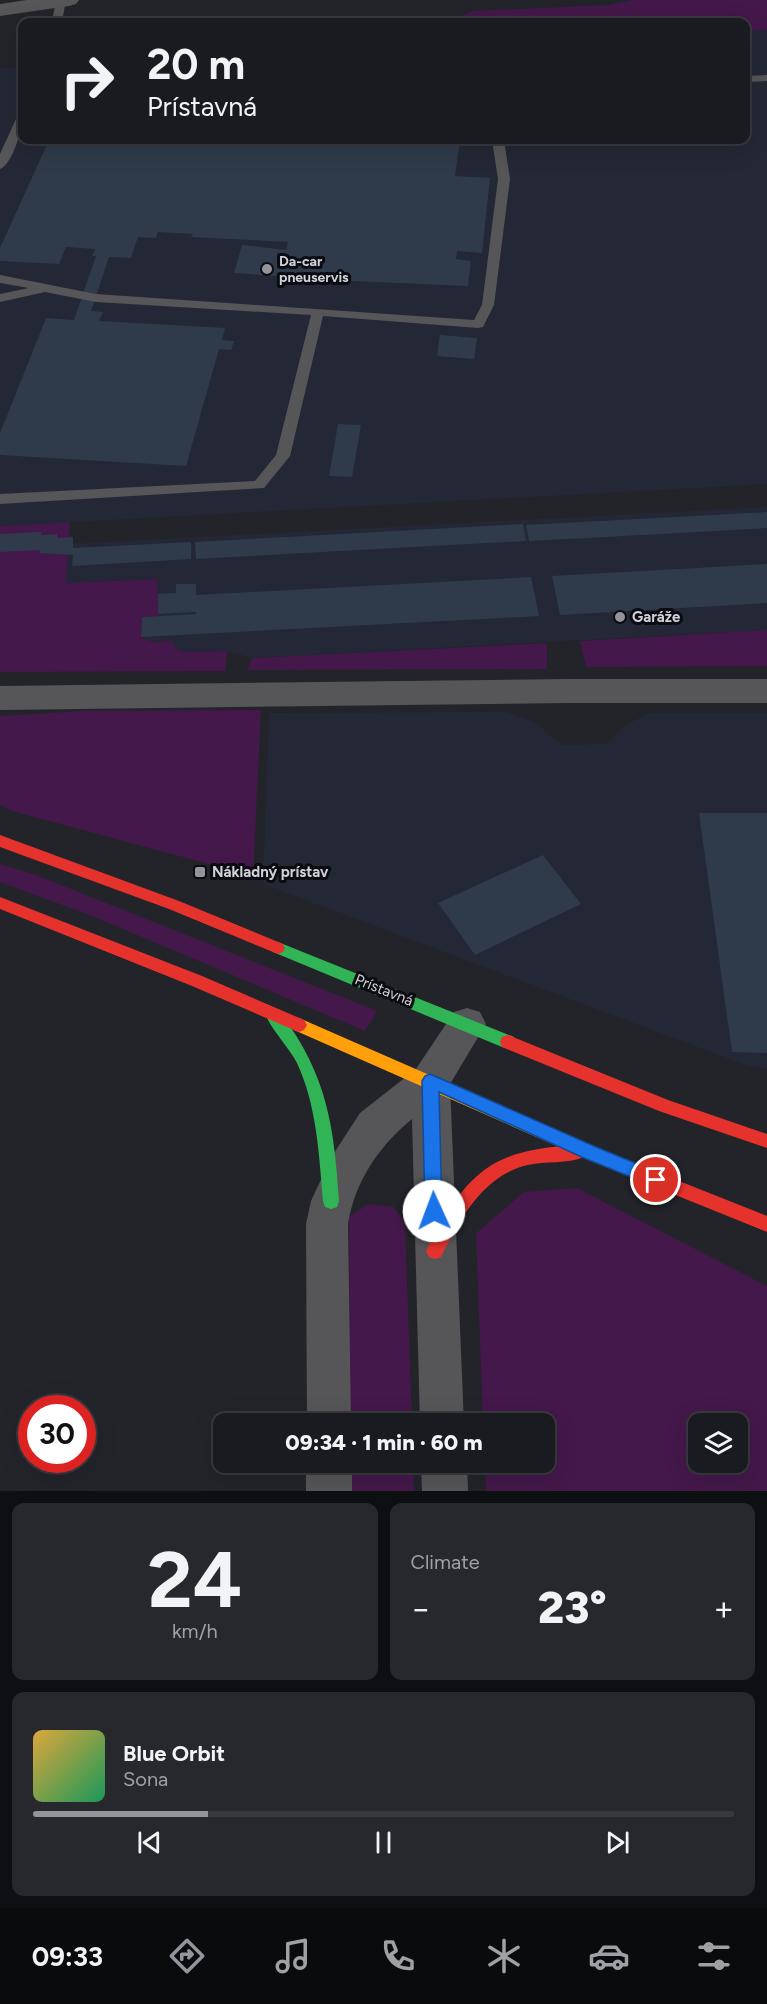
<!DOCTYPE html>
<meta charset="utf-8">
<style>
:root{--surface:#1a1b20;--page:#27282d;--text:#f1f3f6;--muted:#9fa1a5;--line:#38393e;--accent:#93949c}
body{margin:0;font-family:Figtree,sans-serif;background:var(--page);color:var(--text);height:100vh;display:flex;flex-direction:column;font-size:22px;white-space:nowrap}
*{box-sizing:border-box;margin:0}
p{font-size:20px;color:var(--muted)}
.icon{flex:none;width:33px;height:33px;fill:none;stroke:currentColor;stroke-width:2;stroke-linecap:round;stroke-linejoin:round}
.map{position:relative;height:1491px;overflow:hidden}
.sheet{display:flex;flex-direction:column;gap:12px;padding:12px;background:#0e0f12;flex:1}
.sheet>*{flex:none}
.guide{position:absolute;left:18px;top:18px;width:732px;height:126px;border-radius:12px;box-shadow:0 6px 24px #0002,0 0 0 2px var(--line);background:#1a1b20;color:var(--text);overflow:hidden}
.buttons{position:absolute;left:688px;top:1413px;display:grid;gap:12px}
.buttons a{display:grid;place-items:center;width:60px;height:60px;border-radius:12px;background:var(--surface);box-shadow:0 6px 24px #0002,0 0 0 2px var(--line);font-size:30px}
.speed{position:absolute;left:18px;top:1395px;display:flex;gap:12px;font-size:30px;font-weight:700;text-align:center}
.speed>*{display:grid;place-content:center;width:78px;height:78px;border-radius:50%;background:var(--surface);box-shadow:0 6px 24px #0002,0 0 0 2px var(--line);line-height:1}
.speed .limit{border:9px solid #d22;background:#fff;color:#111}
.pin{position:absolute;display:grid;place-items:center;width:51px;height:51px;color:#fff;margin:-26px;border:3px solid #fff;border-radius:50%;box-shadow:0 2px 6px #0007}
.me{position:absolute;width:66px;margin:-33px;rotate:358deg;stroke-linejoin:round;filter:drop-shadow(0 0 4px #0008)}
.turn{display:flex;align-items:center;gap:21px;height:126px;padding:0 30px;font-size:27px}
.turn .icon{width:78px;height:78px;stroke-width:2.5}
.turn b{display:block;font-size:42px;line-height:51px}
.big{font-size:45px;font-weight:800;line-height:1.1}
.sheet .card{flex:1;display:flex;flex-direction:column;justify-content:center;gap:9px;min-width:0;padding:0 21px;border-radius:12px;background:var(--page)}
.sheet .dial{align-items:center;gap:0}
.dial b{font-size:78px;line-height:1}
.song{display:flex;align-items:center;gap:18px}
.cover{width:72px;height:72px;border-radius:9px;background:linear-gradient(135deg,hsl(40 70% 55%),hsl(150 70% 35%))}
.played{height:6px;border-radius:3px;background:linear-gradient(90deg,var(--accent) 25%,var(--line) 25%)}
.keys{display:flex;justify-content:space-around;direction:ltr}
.heat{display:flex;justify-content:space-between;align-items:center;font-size:33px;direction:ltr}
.sheet .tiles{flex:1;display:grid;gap:12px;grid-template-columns:1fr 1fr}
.card:last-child{grid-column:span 2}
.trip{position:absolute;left:213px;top:1413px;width:342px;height:60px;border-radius:12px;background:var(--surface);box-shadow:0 6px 24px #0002,0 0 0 2px var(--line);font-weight:800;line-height:60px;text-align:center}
.dock{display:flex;height:96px;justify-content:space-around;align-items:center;background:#0a0b0d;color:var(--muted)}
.dock .icon{width:42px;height:42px}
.dock .active{color:var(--accent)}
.dock b{font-size:27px;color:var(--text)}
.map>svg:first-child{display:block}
</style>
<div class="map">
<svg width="767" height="1491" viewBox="0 0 767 1491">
<rect width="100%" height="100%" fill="#23242a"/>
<path fill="#242735" d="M767 30V484L0 526V68L22 67V140H746V31Z
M767 507V630L253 658 227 651 182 652 173 646V641L153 642 141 637 142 617 159 616 156 579 66 583 68 544Z
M507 712 536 723 562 745 607 744 626 725 649 713H767V1069L748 1066 263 884 269 713Z"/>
<path fill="#44184a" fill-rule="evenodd" d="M632 0H767V30L746 31V22H448L472 11 610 5Z
M70 522 66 583 157 579 159 616 142 617 141 637 153 642 173 641V646L182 652 227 651 225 671 0 672V526Z
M767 630V666L586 667 580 641Z
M547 643V669L247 670 253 658Z
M261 710 253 876 12 811 0 805V716L81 711Z
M0 864 36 875 377 1011 365 1031 92 916 0 882Z
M577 1188 767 1286V1491H486L485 1463 544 1462V1424L483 1423 476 1233 524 1192ZM699 1424H738V1462H699Z
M368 1204 394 1207 405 1224 412 1423H350L349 1217Z
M350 1463H413L414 1491H351Z"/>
<path fill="#2f3b4a" d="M49 140H460L455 176 490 178 482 253 457 251 456 259 471 261 468 286 330 280 234 273 242 245 286 250 288 242 191 237 193 234 158 232 156 238 138 237 131 258 109 257 91 311 103 312 99 321 225 328 222 340 234 341 231 350 219 349 186 466 0 455V433L46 318 74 320 96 256H92L95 249 66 247 59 264 0 261V248Z
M440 335 477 338 474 359 437 356Z
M338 424 361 425 352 477 329 476Z
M767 512V528L624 536 529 541 526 525Z
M523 524 526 541 196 559 195 542Z
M41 532V535L57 534V538L73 537V548L191 542V559L72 566 73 555 40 553V550L0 552V534Z
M767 564V603L577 614 560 615 552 576Z
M531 577 539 616 141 637 142 617 196 614V612L158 614V594L176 593V584H196V595Z
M699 813H767V1053L732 1052Z
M543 855 581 904 475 955 438 903Z"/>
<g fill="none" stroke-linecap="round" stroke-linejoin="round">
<path fill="#565659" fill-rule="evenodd" d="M56 0H66L62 22H52Z
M767 75V81L746 82V76Z
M22 116C23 128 12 165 0 169V154L16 119Z
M492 140H504L510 179 494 305 483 327 478 328 323 316 290 456 264 488 0 504V494L255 481 276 455 311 315 96 302 45 292 0 302V294L29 288 0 283V275L96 294 474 320 482 305 498 179Z"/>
<path fill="#565659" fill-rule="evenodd" d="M27 0H79L76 4 69 6 0 16V4Z
M567 679H767V703H567L0 710V686Z
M467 1008 480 1012 486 1024 450 1084 464 1424H420L412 1119C379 1146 355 1181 348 1224L351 1424H307L306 1224 311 1201 317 1188 336 1150 360 1113 416 1069 454 1012Z
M306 1462H352V1491H306Z
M421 1462H467L468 1491H422Z"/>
<path fill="#30b455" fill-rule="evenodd" d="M278 942 514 1037 516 1042 514 1047 508 1049 502 1047 273 952 271 948 273 944Z
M274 1009 279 1011C327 1074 334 1125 339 1201L337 1207 331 1209 325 1207 323 1201C319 1155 317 1106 297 1063 288 1046 274 1033 266 1016L269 1011Z"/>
<path fill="#ff9f0a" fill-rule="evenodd" d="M299 1018 596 1148 680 1182 682 1187 680 1192 674 1195 584 1158 294 1030 291 1025 294 1020Z"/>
<path fill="#e5322d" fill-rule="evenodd" d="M0 835 179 901 283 944 285 948 283 952 278 954 273 952 169 909 0 847Z
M0 897 202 976 304 1020 307 1025 304 1030 299 1032 294 1030 192 986 0 909Z
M508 1035 668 1100 767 1134V1148L659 1111 502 1047 500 1042 502 1037Z
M578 1145 584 1147 586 1152 584 1157C567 1164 546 1161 528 1165 483 1175 460 1219 441 1257L435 1259 429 1257 426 1251 429 1245C468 1171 493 1149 578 1145Z
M674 1179 767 1216V1232L668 1192 666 1187 668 1182Z"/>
</g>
<path fill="#1a73e8" stroke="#114b97" stroke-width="1.5" d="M430 1074 596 1147 662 1174 665 1180 662 1185 656 1187 584 1158 439 1092 442 1211 439 1216 434 1219 428 1216 425 1211 422 1081 425 1076Z"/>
<g fill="#93949c" stroke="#0b0c11" stroke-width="2">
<circle cx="267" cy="269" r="6"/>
<circle cx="620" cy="617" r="6"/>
<rect x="194" y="866" width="12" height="12" rx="3"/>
</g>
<g text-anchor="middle" stroke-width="6" stroke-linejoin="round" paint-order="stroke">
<g font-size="14" font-weight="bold" fill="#d0d1d9" stroke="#0b0c11" text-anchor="start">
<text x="279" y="266">Da-car<tspan x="279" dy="16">pneuservis</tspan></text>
</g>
<g font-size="15" font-weight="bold" fill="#d0d1d9" stroke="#0b0c11" text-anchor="start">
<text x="632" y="622">Garáže</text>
<text x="212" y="877">Nákladný prístav</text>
</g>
<g font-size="15" fill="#d0d1d9" stroke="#0b0c11">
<text transform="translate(384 990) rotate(22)" y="5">Prístavná</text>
</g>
</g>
</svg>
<div class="buttons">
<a><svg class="icon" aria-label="layers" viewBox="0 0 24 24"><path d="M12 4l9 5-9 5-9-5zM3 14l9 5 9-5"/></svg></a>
</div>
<div class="speed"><div class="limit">30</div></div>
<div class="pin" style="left:656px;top:1180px;background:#d93025"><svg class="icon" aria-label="arrive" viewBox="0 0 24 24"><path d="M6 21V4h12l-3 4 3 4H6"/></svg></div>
<svg class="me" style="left:434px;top:1211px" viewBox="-20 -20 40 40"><circle r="19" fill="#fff"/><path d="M0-13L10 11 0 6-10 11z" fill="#1a73e8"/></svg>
<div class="trip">09:34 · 1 min · 60 m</div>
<div class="guide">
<div class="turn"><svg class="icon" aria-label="right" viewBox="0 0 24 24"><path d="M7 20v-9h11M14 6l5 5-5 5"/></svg><div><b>20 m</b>Prístavná</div></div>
</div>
</div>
<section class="sheet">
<div class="tiles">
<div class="card dial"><b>24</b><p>km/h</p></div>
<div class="card"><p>Climate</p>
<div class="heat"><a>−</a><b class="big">23°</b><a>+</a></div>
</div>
<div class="card">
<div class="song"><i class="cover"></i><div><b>Blue Orbit</b><p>Sona</p></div></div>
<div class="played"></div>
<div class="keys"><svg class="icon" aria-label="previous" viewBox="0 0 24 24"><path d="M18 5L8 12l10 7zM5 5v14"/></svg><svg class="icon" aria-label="pause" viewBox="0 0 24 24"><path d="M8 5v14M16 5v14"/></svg><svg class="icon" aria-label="next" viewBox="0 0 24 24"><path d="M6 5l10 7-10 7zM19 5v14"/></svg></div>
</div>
</div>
</section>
<nav class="dock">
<b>09:33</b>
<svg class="icon active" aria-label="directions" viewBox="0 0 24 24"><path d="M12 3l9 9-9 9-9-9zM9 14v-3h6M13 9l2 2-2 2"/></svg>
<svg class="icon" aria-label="music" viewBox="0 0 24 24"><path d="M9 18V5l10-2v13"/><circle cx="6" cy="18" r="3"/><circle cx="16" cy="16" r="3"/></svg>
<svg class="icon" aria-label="phone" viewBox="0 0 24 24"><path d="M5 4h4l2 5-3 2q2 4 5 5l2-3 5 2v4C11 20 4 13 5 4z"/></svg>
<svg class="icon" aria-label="climate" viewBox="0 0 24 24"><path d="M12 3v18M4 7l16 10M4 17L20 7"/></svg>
<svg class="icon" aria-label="car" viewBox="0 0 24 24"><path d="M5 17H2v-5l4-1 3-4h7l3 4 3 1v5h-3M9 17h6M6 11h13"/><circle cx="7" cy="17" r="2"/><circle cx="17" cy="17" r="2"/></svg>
<svg class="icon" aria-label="filters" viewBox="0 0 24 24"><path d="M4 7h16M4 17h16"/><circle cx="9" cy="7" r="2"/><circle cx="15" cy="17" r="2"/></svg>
</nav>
